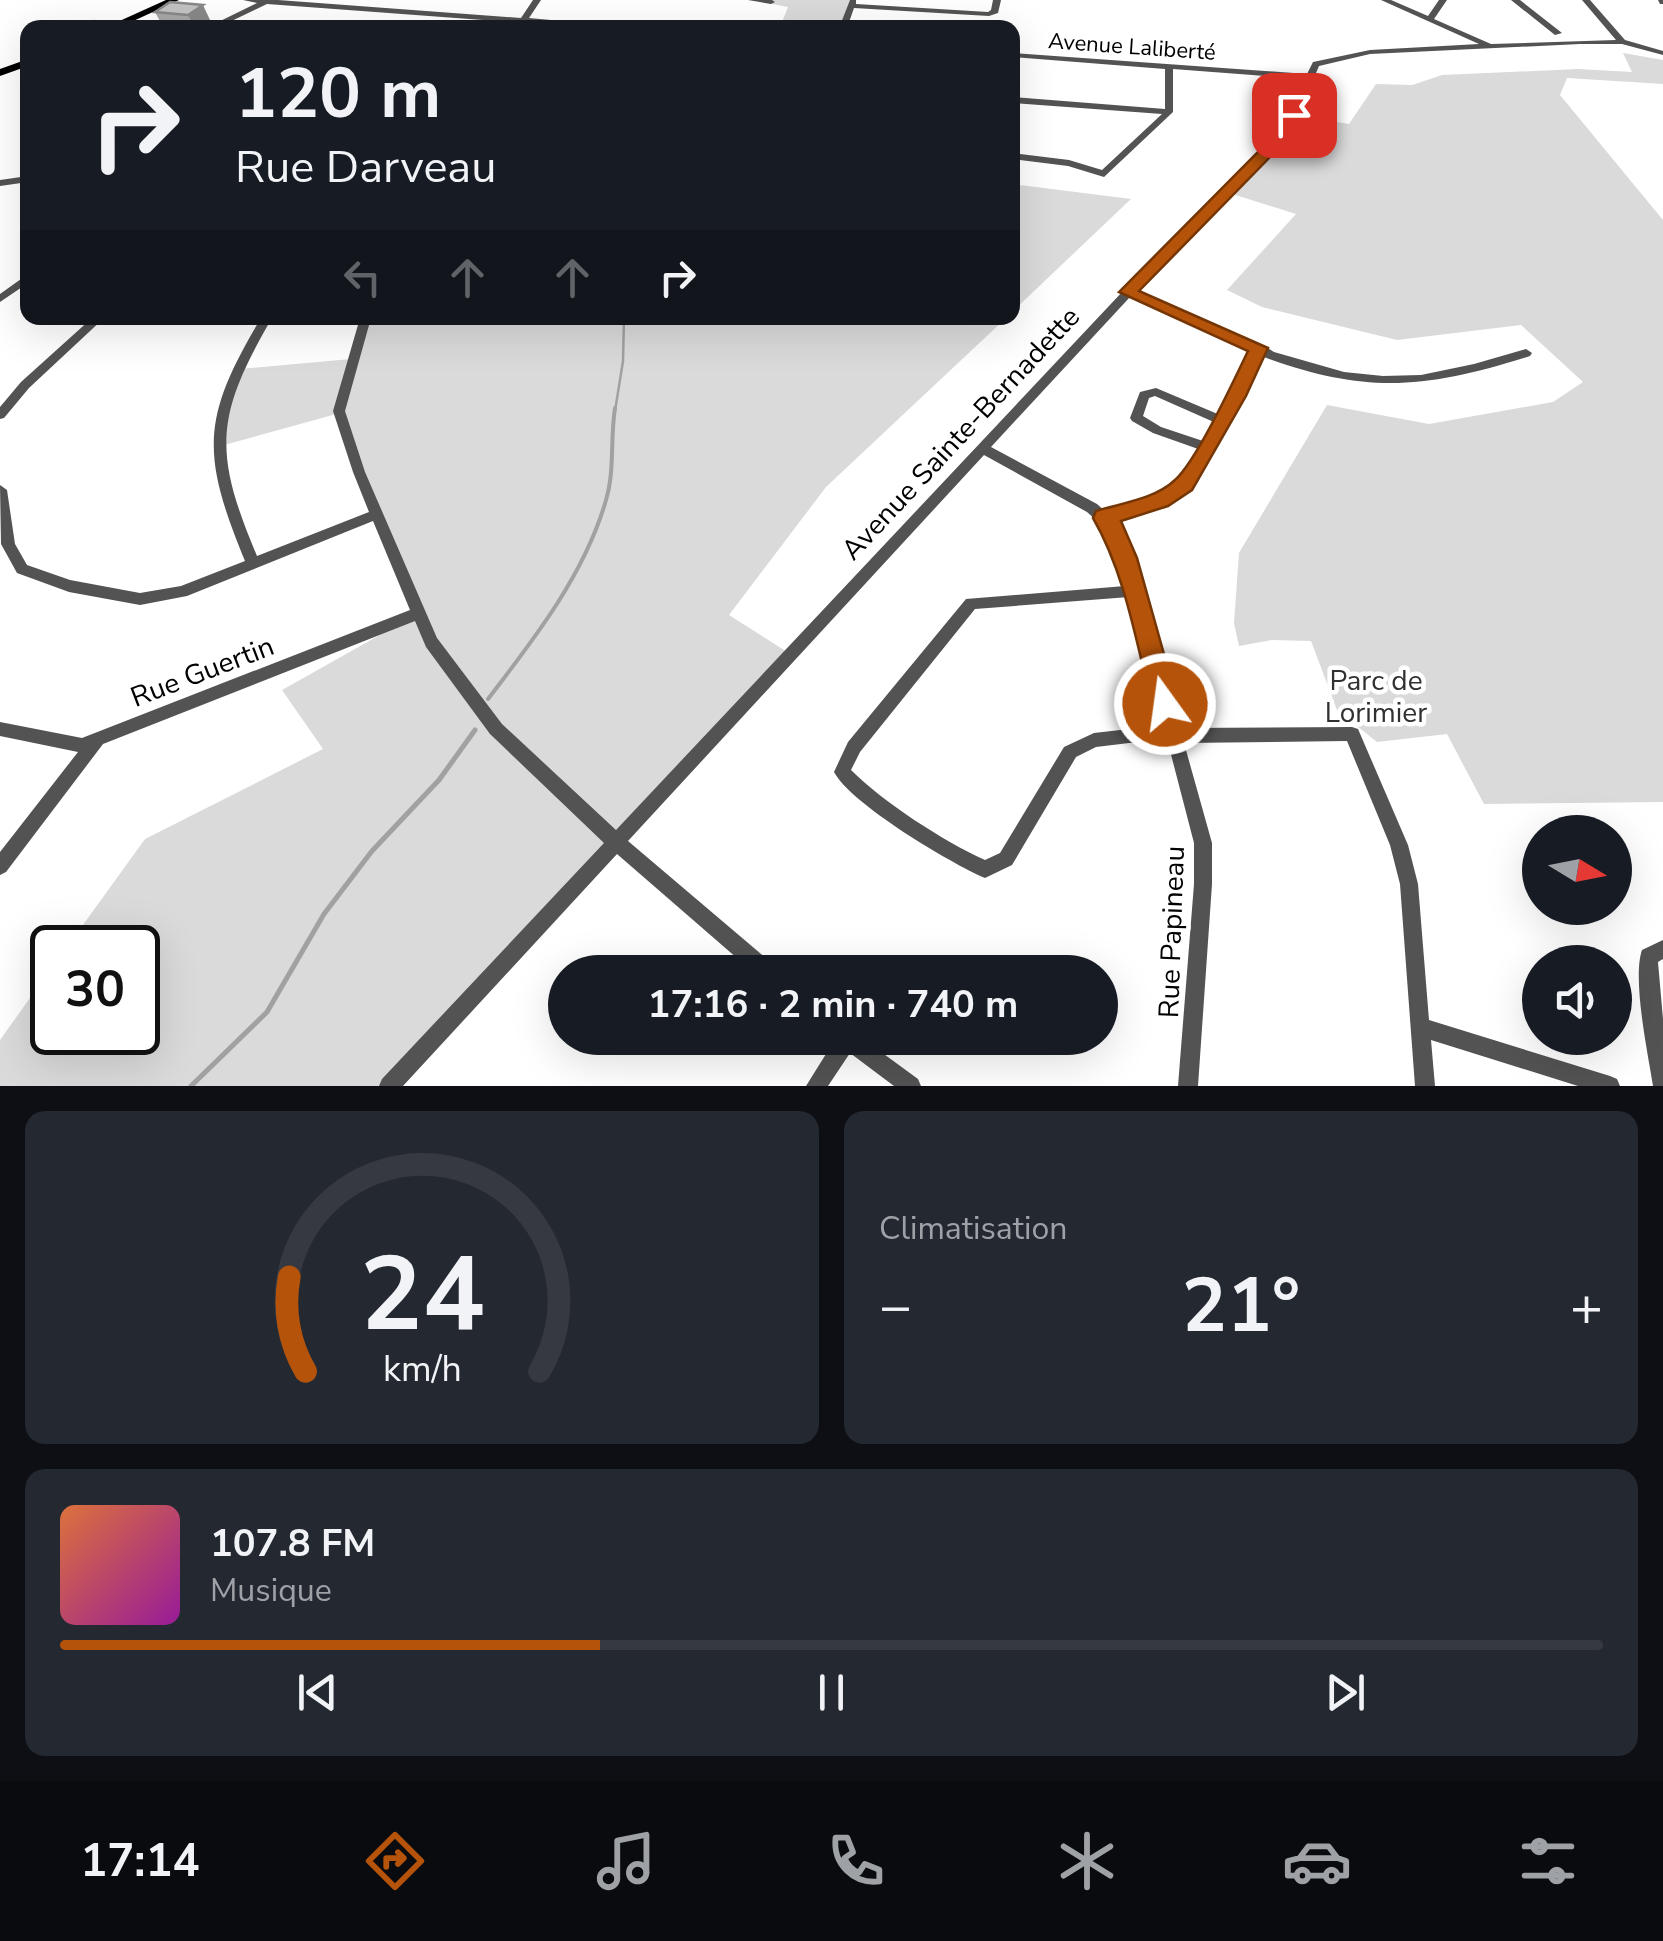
<!DOCTYPE html>
<html lang="fr">
<meta charset="utf-8">
<style>
:root{--surface:#171b24;--page:#242831;--text:#f1f3f6;--muted:#9ea1a6;--line:#363941;--accent:#b45309}
body{margin:0;font-family:"Nunito Sans",sans-serif;background:var(--page);color:var(--text);height:100vh;display:flex;flex-direction:column;font-size:38px;white-space:nowrap}
*{box-sizing:border-box;margin:0}
p{font-size:32px;color:var(--muted)}
.icon{flex:none;width:55px;height:55px;fill:none;stroke:currentColor;stroke-width:2;stroke-linecap:round;stroke-linejoin:round}
.map{position:relative;height:1086px;overflow:hidden}
.side{display:flex;flex-direction:column;gap:25px;padding:25px;background:#0d0f14;flex:1}
.side>*{flex:none}
.top-card{position:absolute;left:20px;top:20px;width:1000px;height:305px;border-radius:20px;box-shadow:0 10px 40px #0002;background:#171b24;color:var(--text);overflow:hidden}
.needle{width:65px;rotate:100deg}
.tools{position:absolute;left:1522px;top:815px;display:grid;gap:20px}
.tools a{display:grid;place-items:center;width:110px;height:110px;border-radius:50%;background:var(--surface);box-shadow:0 10px 40px #0002;font-size:50px}
.speed{position:absolute;left:30px;top:925px;display:flex;gap:20px;font-size:50px;font-weight:700;text-align:center}
.speed>*{display:grid;place-content:center;width:130px;height:130px;border-radius:50%;background:var(--surface);box-shadow:0 10px 40px #0002;line-height:1}
.speed .limit{border:5px solid #111;border-radius:15px;background:#fff;color:#111}
.pin{position:absolute;display:grid;place-items:center;width:85px;height:85px;color:#fff;margin:-42px;border-radius:20px;box-shadow:0 5px 15px #0006}
.me{position:absolute;width:110px;margin:-55px;rotate:346deg;stroke-linejoin:round;filter:drop-shadow(0 0 8px #0008)}
.turn{display:flex;align-items:center;gap:35px;height:210px;padding:0 50px;font-size:45px}
.turn .icon{width:130px;height:130px;stroke-width:2.5}
.turn b{display:block;font-size:70px;line-height:85px}
.lanes{display:flex;align-items:center;height:95px;padding:0 50px;background:#0003;justify-content:center;gap:50px;direction:ltr}
.lanes .off{opacity:.35}
.big{font-size:75px;font-weight:700;line-height:1.1}
.side .card{flex:1;display:flex;flex-direction:column;justify-content:center;gap:15px;min-width:0;padding:0 35px;border-radius:20px;background:var(--page)}
.side .dial{align-items:center;gap:0}
.dial svg{height:260px;overflow:visible;fill:none;stroke:var(--line);stroke-width:7;stroke-linecap:round;text-anchor:middle}
.dial text{fill:var(--text);stroke:none}
.song{display:flex;align-items:center;gap:30px}
.cover{width:120px;height:120px;border-radius:15px;background:linear-gradient(135deg,hsl(20 70% 55%),hsl(300 70% 35%))}
.played{height:10px;border-radius:5px;background:linear-gradient(90deg,var(--accent) 35%,var(--line) 35%)}
.keys{display:flex;justify-content:space-around;direction:ltr}
.heat{display:flex;justify-content:space-between;align-items:center;font-size:55px;direction:ltr}
.side .tiles{flex:1;display:grid;gap:25px;grid-template-columns:1fr 1fr}
.card:last-child{grid-column:span 2}
.trip{position:absolute;left:548px;top:955px;width:570px;height:100px;border-radius:50px;background:var(--surface);box-shadow:0 10px 40px #0002;font-weight:700;line-height:100px;text-align:center}
.tabs{display:flex;height:160px;justify-content:space-around;align-items:center;background:#090b0e;color:var(--muted)}
.tabs .icon{width:70px;height:70px}
.tabs .current{color:var(--accent)}
.tabs b{font-size:45px;color:var(--text)}
.map>svg:first-child{display:block}
</style>
<div class="map">
<svg width="1663" height="1086" viewBox="0 0 1663 1086">
<rect width="100%" height="100%" fill="#fff"/>
<path fill="#dadada" d="M752 0H853L843 28 780 27 788 7Z
M1623 53 1663 60V84L1567 78 1560 95 1663 220V802L1484 804 1447 734 1377 742 1337 710 1311 641 1272 640 1239 646 1234 623 1239 553 1327 405 1429 424 1553 402 1583 382 1521 325 1397 340 1262 307 1227 290 1296 214 1226 192 1266 152 1294 115 1349 124 1376 84 1412 85 1442 75 1578 69 1632 72Z
M1013 184 1131 199 1013 311 1012 184Z
M366 318H1006L826 487 729 615 792 655 389 1086H0V1040L52 967V1032H138V948L67 947 145 839 323 749 282 690 419 613 340 413 217 447 239 369 351 359Z"/>
<g fill="none" stroke-linecap="round" stroke-linejoin="round">
<path stroke="#a1a1a1" stroke-width="2.5" d="M615 411 623 361 624 318"/>
<path stroke="#a1a1a1" stroke-width="4" d="M488 699C534 639 585 574 606 500 615 470 610 439 615 408"/>
<path stroke="#a1a1a1" stroke-width="5" d="M191 1086 267 1012 324 914 372 851 439 780 475 730"/>
<path fill="#535353" fill-rule="evenodd" d="M243 0H278L521 18 533 0H541L529 18 638 28 523 23 267 4 217 28H206L257 3Z
M748 0H772L775 2 771 4Z
M850 0H856V4L988 12 991 10 993 0H1001L998 13 989 16 854 8 847 28H839Z
M1381 0H1391L1428 16 1439 0H1447L1434 19 1491 44 1616 40 1582 0H1590L1625 40 1663 51V55L1622 44H1580L1370 54 1319 66 1298 115 1269 154 1135 291 1237 337 1263 345 1274 352 1344 372 1383 376 1421 375 1474 364 1526 349 1532 353 1530 356C1426 389 1365 395 1261 356 1244 393 1212 472 1179 495 1160 509 1136 514 1114 520L1122 529 1132 558 1180 728 1352 727 1358 729 1408 845 1418 884 1429 1020 1610 1076 1617 1079 1620 1086H1578L1431 1040 1435 1086H1415L1400 884 1390 845 1347 741 1184 743 1212 843V884L1198 1086H1178L1194 884V843L1168 743H1129L1096 747 1076 757 1012 865 985 878C950 863 851 804 834 772L848 742 966 599 1125 586 1109 532 1087 512 984 455 628 841 774 965 776 972H753L617 854 403 1086H379L382 1079 604 843 490 734 426 647 415 621 103 744 6 872 0 875V852L78 752 0 736V722L82 738 410 610 373 521 187 596 140 605 69 592 17 573 1 544 0 485 7 490 15 544 27 565 70 580 140 593 181 586 245 561C201 454 201 418 261 318H272C215 416 213 452 257 556L369 512 353 472 333 411 360 318H371L345 411 365 472 437 638 502 724 616 830 1124 290 1263 150 1290 115 1305 79 1173 69V112L1104 177 1068 166 1012 159V153L1069 160 1102 170 1162 114 1012 103V97L1165 109V69L1012 57V53L1307 74 1313 62 1370 50 1479 44ZM1130 297 1252 352 1220 415 1156 388 1140 392 1130 418 1132 421 1153 433 1201 450C1175 494 1153 499 1106 512L1097 504 991 447ZM1155 396 1216 423 1206 442 1161 427 1143 416 1149 398ZM1129 597 1164 728 1129 729 1094 733 1064 747 1000 853 985 860C943 841 883 802 851 770L860 752 975 609Z
M1511 0H1520L1562 33 1555 35Z
M1658 0H1663V4H1660Z
M28 176V182L0 186V180Z
M28 274V283L0 302V294Z
M92 318H104L29 388 4 418 0 419V407L21 382Z
M1663 940V959L1658 962 1663 1019V1086H1653C1648 1054 1632 979 1642 950Z
M836 1038H862L918 1079 921 1086H894L850 1053 828 1086H806Z"/>
<path fill="#000" fill-rule="evenodd" d="M166 0H179L118 28H104Z
M28 59V66L0 76V69Z"/>
</g>
<path fill="#a8a8a8" d="M170 2 210 20 199 28 163 27 155 12Z"/>
<path fill="#888" d="M203 5 210 20 199 28H195L188 15Z"/>
<path fill="#c3c3c3" stroke="#888" stroke-width="2.5" d="M170 2 203 5 188 15 155 12Z
M94 21 113 28H81Z"/>
<path fill="#b45309" stroke="#753606" stroke-width="2.5" d="M1289 112 1301 115 1272 155 1139 291 1268 348 1246 396 1192 490 1168 506 1121 521 1137 558 1178 704 1174 712 1165 716 1156 712 1152 704C1136 642 1125 573 1093 518L1096 511C1122 503 1155 499 1175 480 1197 460 1234 380 1248 351L1119 292 1261 149Z"/>
<g text-anchor="middle" stroke-width="9" stroke-linejoin="round" paint-order="stroke">
<g font-size="22" fill="#000" stroke="#fff">
<text transform="translate(1132 46) rotate(4)" y="8">Avenue Laliberté</text>
</g>
<g font-size="28" fill="#000" stroke="#fff">
<text transform="translate(960 433) rotate(-47)" y="10">Avenue Sainte-Bernadette</text>
<text transform="translate(202 671) rotate(-21)" y="10">Rue Guertin</text>
<text transform="translate(1171 932) rotate(-88)" y="10">Rue Papineau</text>
</g>
<g font-size="28" fill="#313131" stroke="#fff">
<text x="1376" y="690">Parc de<tspan x="1376" dy="32">Lorimier</tspan></text>
</g>
</g>
</svg>
<div class="tools">
<a><svg class="needle" viewBox="-14 -14 28 28"><path d="M0-13l5 13h-10z" fill="#e53935"/><path d="M0 13l5-13h-10z" fill="#9ea1a6"/></svg></a>
<a><svg class="icon" aria-label="sound" viewBox="0 0 24 24"><path d="M4 9h4l5-4v14l-5-4H4zM17 9q2 3 0 6"/></svg></a>
</div>
<div class="speed"><div class="limit">30</div></div>
<div class="pin" style="left:1294px;top:115px;background:#d93025"><svg class="icon" aria-label="arrive" viewBox="0 0 24 24"><path d="M6 21V4h12l-3 4 3 4H6"/></svg></div>
<svg class="me" style="left:1165px;top:704px" viewBox="-20 -20 40 40"><circle r="17" fill="#b45309" stroke="#fff" stroke-width="3"/><path d="M0-11L8 9 0 5-8 9z" fill="#fff"/></svg>
<div class="trip">17:16 · 2 min · 740 m</div>
<div class="top-card">
<div class="turn"><svg class="icon" aria-label="right" viewBox="0 0 24 24"><path d="M7 20v-9h11M14 6l5 5-5 5"/></svg><div><b>120 m</b>Rue Darveau</div></div>
<div class="lanes"><svg class="icon off" aria-label="left" viewBox="0 0 24 24"><path d="M17 20v-9H6M10 6l-5 5 5 5"/></svg><svg class="icon off" aria-label="ahead" viewBox="0 0 24 24"><path d="M12 20V5M6 11l6-6 6 6"/></svg><svg class="icon off" aria-label="ahead" viewBox="0 0 24 24"><path d="M12 20V5M6 11l6-6 6 6"/></svg><svg class="icon" aria-label="right" viewBox="0 0 24 24"><path d="M7 20v-9h11M14 6l5 5-5 5"/></svg></div>
</div>
</div>
<section class="side">
<div class="tiles">
<div class="card dial"><svg viewBox="0 0 100 80">
<path d="M14 69A42 42 0 1 1 86 69"/>
<path d="M14 69A42 42 0 0 1 9 40" stroke="#b45309"/>
<text x="50" y="56" font-size="32" font-weight="700">24</text>
<text x="50" y="72" font-size="11">km/h</text>
</svg></div>
<div class="card"><p>Climatisation</p>
<div class="heat"><a>−</a><b class="big">21°</b><a>+</a></div>
</div>
<div class="card">
<div class="song"><i class="cover"></i><div><b>107.8 FM</b><p>Musique</p></div></div>
<div class="played"></div>
<div class="keys"><svg class="icon" aria-label="previous" viewBox="0 0 24 24"><path d="M18 5L8 12l10 7zM5 5v14"/></svg><svg class="icon" aria-label="pause" viewBox="0 0 24 24"><path d="M8 5v14M16 5v14"/></svg><svg class="icon" aria-label="next" viewBox="0 0 24 24"><path d="M6 5l10 7-10 7zM19 5v14"/></svg></div>
</div>
</div>
</section>
<nav class="tabs">
<b>17:14</b>
<svg class="icon current" aria-label="directions" viewBox="0 0 24 24"><path d="M12 3l9 9-9 9-9-9zM9 14v-3h6M13 9l2 2-2 2"/></svg>
<svg class="icon" aria-label="music" viewBox="0 0 24 24"><path d="M9 18V5l10-2v13"/><circle cx="6" cy="18" r="3"/><circle cx="16" cy="16" r="3"/></svg>
<svg class="icon" aria-label="phone" viewBox="0 0 24 24"><path d="M5 4h4l2 5-3 2q2 4 5 5l2-3 5 2v4C11 20 4 13 5 4z"/></svg>
<svg class="icon" aria-label="climate" viewBox="0 0 24 24"><path d="M12 3v18M4 7l16 10M4 17L20 7"/></svg>
<svg class="icon" aria-label="car" viewBox="0 0 24 24"><path d="M5 17H2v-5l4-1 3-4h7l3 4 3 1v5h-3M9 17h6M6 11h13"/><circle cx="7" cy="17" r="2"/><circle cx="17" cy="17" r="2"/></svg>
<svg class="icon" aria-label="filters" viewBox="0 0 24 24"><path d="M4 7h16M4 17h16"/><circle cx="9" cy="7" r="2"/><circle cx="15" cy="17" r="2"/></svg>
</nav>
